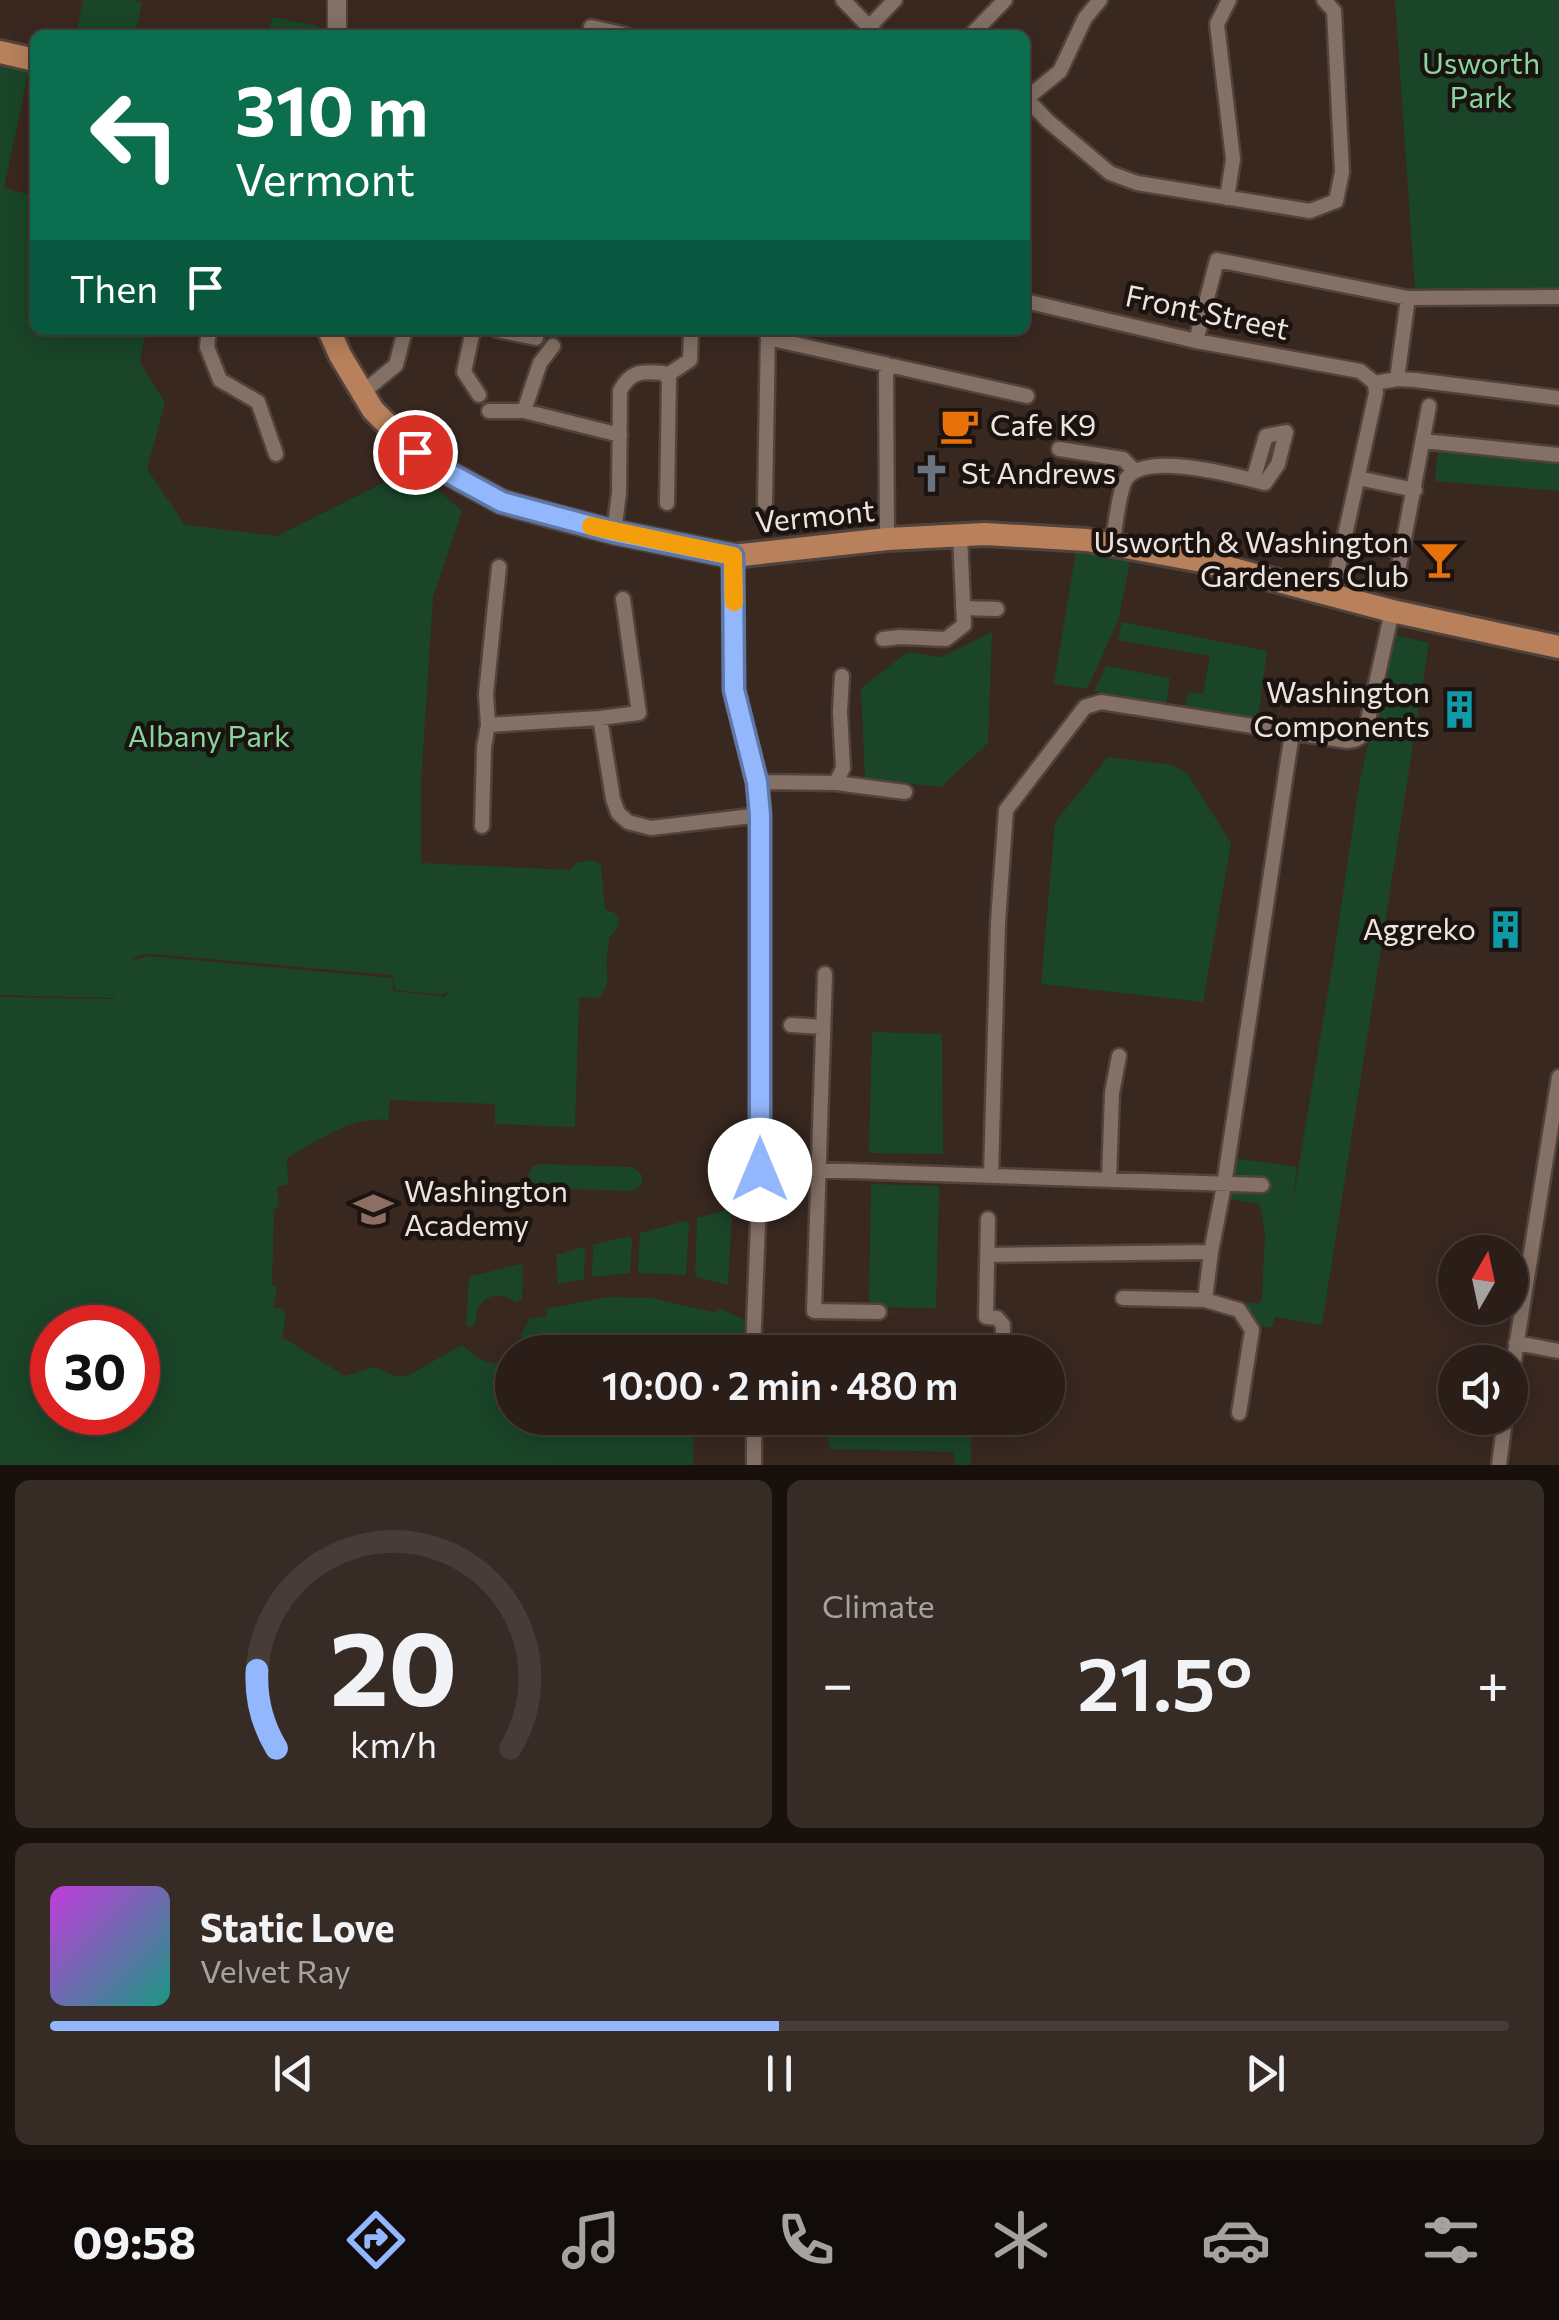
<!DOCTYPE html>
<meta charset="utf-8">
<style>
:root{--surface:#2b1e18;--page:#372b25;--text:#f1f3f6;--muted:#a6a2a2;--line:#473c37;--accent:#92b7fd}
body{margin:0;font-family:Commissioner,sans-serif;background:var(--page);color:var(--text);height:100vh;display:flex;flex-direction:column;font-size:38px;white-space:nowrap}
*{box-sizing:border-box;margin:0}
p{font-size:32px;color:var(--muted)}
.icon{flex:none;width:55px;height:55px;fill:none;stroke:currentColor;stroke-width:2;stroke-linecap:round;stroke-linejoin:round}
.map{position:relative;height:1465px;overflow:hidden}
.details{display:flex;flex-direction:column;gap:15px;padding:15px;background:#18100d;flex:1}
.details>*{flex:none}
.hud{position:absolute;left:30px;top:30px;width:1000px;height:305px;border-radius:15px;box-shadow:0 5px 25px #0003,0 0 0 2px var(--line);background:#0b6e4f;color:#fff;overflow:hidden}
.needle{width:65px;rotate:9deg}
.fabs{position:absolute;left:1438px;top:1235px;display:grid;gap:20px}
.fabs a{display:grid;place-items:center;width:90px;height:90px;border-radius:50%;background:var(--surface);box-shadow:0 5px 25px #0003,0 0 0 2px var(--line);font-size:50px}
.speed{position:absolute;left:30px;top:1305px;display:flex;gap:20px;font-size:50px;font-weight:700;text-align:center}
.speed>*{display:grid;place-content:center;width:130px;height:130px;border-radius:50%;background:var(--surface);box-shadow:0 5px 25px #0003,0 0 0 2px var(--line);line-height:1}
.speed .limit{border:15px solid #d22;background:#fff;color:#111}
.pin{position:absolute;display:grid;place-items:center;width:85px;height:85px;color:#fff;margin:-42px;border:5px solid #fff;border-radius:50%;box-shadow:0 2px 10px #0007}
.me{position:absolute;width:110px;margin:-55px;rotate:0deg;stroke-linejoin:round;filter:drop-shadow(0 0 8px #0008)}
.turn{display:flex;align-items:center;gap:35px;height:210px;padding:0 40px;font-size:45px}
.turn .icon{width:130px;height:130px;stroke-width:2.5}
.turn b{display:block;font-size:70px;line-height:85px}
.then{display:flex;align-items:center;height:95px;padding:0 40px;background:#0003;gap:20px;font-size:38px}
.big{font-size:75px;font-weight:600;line-height:1.1}
.details .widget{flex:1;display:flex;flex-direction:column;justify-content:center;gap:15px;min-width:0;padding:0 35px;border-radius:15px;background:var(--page)}
.details .dial{align-items:center;gap:0}
.dial svg{height:260px;overflow:visible;fill:none;stroke:var(--line);stroke-width:7;stroke-linecap:round;text-anchor:middle}
.dial text{fill:var(--text);stroke:none}
.song{display:flex;align-items:center;gap:30px}
.cover{width:120px;height:120px;border-radius:15px;background:linear-gradient(135deg,hsl(290 70% 55%),hsl(170 70% 35%))}
.played{height:10px;border-radius:5px;background:linear-gradient(90deg,var(--accent) 50%,var(--line) 50%)}
.keys{display:flex;justify-content:space-around;direction:ltr}
.heat{display:flex;justify-content:space-between;align-items:center;font-size:55px;direction:ltr}
.details .tiles{flex:1;display:grid;gap:15px;grid-template-columns:1fr 1fr}
.widget:last-child{grid-column:span 2}
.trip{position:absolute;left:495px;top:1335px;width:570px;height:100px;border-radius:50px;background:var(--surface);box-shadow:0 5px 25px #0003,0 0 0 2px var(--line);font-weight:600;line-height:100px;text-align:center}
.dock{display:flex;height:160px;justify-content:space-around;align-items:center;background:#110c0a;color:var(--muted)}
.dock .icon{width:70px;height:70px}
.dock .selected{color:var(--accent)}
.dock b{font-size:45px;color:var(--text)}
.map>svg:first-child{display:block}
</style>
<div class="map">
<svg width="1559" height="1465" viewBox="0 0 1559 1465">
<rect width="100%" height="100%" fill="#392820"/>
<path fill="#1a4528" fill-rule="evenodd" d="M83 0H132L142 3 135 35H76Z
M1395 0H1559V288L1415 289Z
M273 17 318 26 316 35H267Z
M0 59 30 65 4 188 35 196V330H146L140 362 165 403 147 469 185 525 277 536 413 468 462 511 433 597 421 782V863L570 870 576 863 590 860 601 864 605 910 614 912 619 920 617 928 609 938C609 944 608 949 607 955 604 973 614 980 599 998L579 997 575 1127 495 1124V1104L390 1100 388 1120C351 1116 319 1140 287 1158L288 1184 277 1187 279 1205 274 1210 272 1286 277 1287 273 1308 282 1309 286 1315 282 1337 345 1376 374 1367 398 1377 409 1375 462 1345 478 1358 493 1364 512 1354V1418H694L693 1465H0V999L3 997 113 999 117 996 111 998 0 995ZM152 954 392 975 396 990 441 995 449 991 445 997 393 991 392 978 147 956 130 961 139 955ZM52 1328H138V1412H52Z
M1438 451 1559 462V491L1435 481Z
M1076 552 1130 562 1118 621 1087 689 1054 684Z
M1122 622 1267 651 1258 719 1185 708 1188 692 1203 694 1210 656 1118 640Z
M992 632 988 743 941 787 865 779 861 688 908 652 942 657Z
M1392 634 1429 643 1322 1325 1275 1317 1272 1328 1254 1325 1250 1311 1242 1304V1302L1259 1304 1262 1298 1265 1234 1260 1204 1227 1199 1234 1158 1297 1167 1291 1212 1333 962 1359 785Z
M1106 666 1170 678 1166 705 1094 691Z
M1108 757 1172 765 1187 773 1231 843 1203 1002 1041 984 1055 822Z
M872 1032 942 1034 943 1154 869 1153Z
M539 1164 632 1167 642 1175V1183L636 1190 631 1191 538 1188 531 1184 528 1177 531 1168Z
M871 1184 939 1186 936 1308 869 1307Z
M730 1209 732 1211 728 1285 697 1277 695 1275 697 1218Z
M685 1221 689 1224 686 1275 640 1273 638 1271 640 1233Z
M629 1236 632 1240 630 1273 592 1277 593 1245Z
M583 1247 585 1250 584 1279 558 1284 556 1255Z
M520 1264 523 1265 522 1299 516 1303C503 1292 488 1293 478 1307L475 1324 470 1327 466 1325 469 1277Z
M607 1297 651 1298 716 1313 720 1309 744 1319V1336L695 1335 694 1352H603C574 1340 549 1354 520 1337L530 1318 546 1317 547 1309Z
M828 1418H971V1465H955L954 1452 829 1449Z"/>
<g fill="none" stroke-linecap="round" stroke-linejoin="round">
<defs>
<path id="minor" d="M843 0 877 35
M591 27 626 35
M869 27 895 0
M971 35 1005 0
M1025 97 1048 121 1110 173 1137 183 1310 211 1336 201 1342 172 1334 11 1324 0
M1026 99 1060 71 1085 18 1100 0
M1227 198 1233 159 1217 24 1229 0
M1025 301 1196 341 1360 371 1375 383
M209 330 207 347 220 380 258 402 276 454
M473 330 464 372 479 395
M497 330 536 338
M768 338 1027 396
M1196 341 1217 260 1408 298 1559 297
M553 346 540 363 524 411 620 435
M886 364 887 539
M666 376 690 360 691 330
M1397 379 1408 298
M1375 383 1397 379 1415 380 1559 398
M362 393 396 365 405 330
M489 411H524
M1423 441 1559 455
M1059 449 1123 459 1135 471
M1358 478 1415 490
M765 503 768 330
M614 532 619 493 620 391C630 371 642 371 663 373L669 379 667 503
M1112 545C1116 526 1117 502 1124 483 1138 448 1237 476 1265 483L1278 464 1286 432 1266 436 1253 480
M733 556 734 690 757 782 760 815V1170L753 1352
M1396 582 1429 406
M1332 595 1376 393 1375 383
M963 608 997 609
M883 639 900 637 946 639 964 625 960 535
M600 718 613 799 618 813 628 822 651 828 760 815
M488 725 600 718 639 713 623 599
M757 782 836 783 843 768 840 712 842 676
M836 783 905 792
M482 826 484 747 488 725 486 694 499 567
M825 974 814 1311 879 1312
M791 1025 823 1027
M760 1168 1262 1185
M991 1175 998 922 1006 810 1085 707 1101 702 1347 741C1362 740 1364 734 1368 720L1392 611
M1109 1180 1112 1093 1119 1056
M988 1219 986 1317 997 1318 1003 1325V1352
M1211 1252 1205 1300 1239 1310 1252 1330 1239 1413
M988 1255 1211 1252 1224 1185 1292 733
M1123 1298 1205 1300
M1516 1343 1559 1351
M1510 1385 1559 1077
M754 1418V1465
M1499 1465 1505 1418"/>
<path id="tertiary" d="M337 0V35"/>
<path id="primary" d="M0 52 35 60
M329 330 340 355 373 410 415 452 434 465 502 502 556 517 614 532 733 556 887 539 985 534 1087 540 1202 561 1392 611 1559 647"/>
</defs>
<use href="#minor" stroke="#51433c" stroke-width="19"/>
<use href="#tertiary" stroke="#51433c" stroke-width="22"/>
<use href="#primary" stroke="#51433c" stroke-width="28"/>
<use href="#minor" stroke="#847065" stroke-width="14"/>
<use href="#tertiary" stroke="#847065" stroke-width="18"/>
<use href="#primary" stroke="#b8805b" stroke-width="22"/>
</g>
<g fill="none" stroke-linecap="round" stroke-linejoin="round">
<defs>
<path id="route" d="M415 452 434 465 502 502 614 532 733 556 734 690 757 782 760 815V1170"/>
</defs>
<use href="#route" stroke="#5f77a4" stroke-width="25"/>
<use href="#route" stroke="#92b7fd" stroke-width="18"/>
<path stroke="#f59e0b" stroke-width="18" d="M591 526 733 556 734 602"/>
</g>
<defs>
<symbol id="cafe-bare" viewBox="-9 -9 18 18"><path d="M-5.5-4.5H6V0H3Q3 3.5 0 3.5H-2.5Q-5.5 3.5-5.5 0ZM3-3.2v2h1.7v-2ZM-6 4.5H4V6H-6Z" fill="#e8710a" stroke="#1b130f" stroke-width="2.5" paint-order="stroke"/></symbol>
<symbol id="church-bare" viewBox="-9 -9 18 18"><path d="M-1.2-6h2.4v3.5h3.3v2.4h-3.3V6h-2.4V-.1h-3.3v-2.4h3.3Z" fill="#6b7280" stroke="#1b130f" stroke-width="2.5" paint-order="stroke"/></symbol>
<symbol id="bar-bare" viewBox="-9 -9 18 18"><path d="M-6-5H6L.8 .8V4.5H3.5V6h-7V4.5H-.8V.8Z" fill="#e8710a" stroke="#1b130f" stroke-width="2.5" paint-order="stroke"/></symbol>
<symbol id="building-bare" viewBox="-9 -9 18 18"><path d="M-4-6H4V6H1V3H-1V6H-4ZM-2.5-4.3h1.7v1.8h-1.7ZM.8-4.3h1.7v1.8H.8ZM-2.5-1h1.7V.8h-1.7ZM.8-1h1.7V.8H.8Z" fill="#0f9aa8" stroke="#1b130f" stroke-width="2.5" paint-order="stroke"/></symbol>
<symbol id="school-bare" viewBox="-9 -9 18 18"><path d="M0-5L7-2L0 1L-7-2ZM-4 1L0 2.5L4 1V4Q0 6-4 4Z" fill="#8d6e63" stroke="#1b130f" stroke-width="2.5" paint-order="stroke"/></symbol>
</defs>
<g fill-rule="evenodd">
<use href="#cafe-bare" x="932" y="398" width="55" height="55"/>
<use href="#church-bare" x="904" y="446" width="55" height="55"/>
<use href="#bar-bare" x="1412" y="532" width="55" height="55"/>
<use href="#building-bare" x="1432" y="682" width="55" height="55"/>
<use href="#building-bare" x="1478" y="902" width="55" height="55"/>
<use href="#school-bare" x="346" y="1182" width="55" height="55"/>
</g>
<g text-anchor="middle" stroke-width="9" stroke-linejoin="round" paint-order="stroke">
<g font-size="30" fill="#88d59d" stroke="#1b130f">
<text x="1481" y="74">Usworth<tspan x="1481" dy="34">Park</tspan></text>
<text x="209" y="747">Albany Park</text>
</g>
<g font-size="30" fill="#eee3dd" stroke="#1b130f">
<text transform="translate(1207 313) rotate(12)" y="10">Front Street</text>
<text transform="translate(815 517) rotate(-6)" y="10">Vermont</text>
</g>
<g font-size="30" fill="#eee3dd" stroke="#1b130f" text-anchor="start">
<text x="990" y="436">Cafe K9</text>
<text x="961" y="484">St Andrews</text>
<text x="1409" y="553" text-anchor="end">Usworth &amp; Washington<tspan x="1409" dy="34">Gardeners Club</tspan></text>
<text x="1430" y="703" text-anchor="end">Washington<tspan x="1430" dy="34">Components</tspan></text>
<text x="1476" y="940" text-anchor="end">Aggreko</text>
<text x="404" y="1202">Washington<tspan x="404" dy="34">Academy</tspan></text>
</g>
</g>
</svg>
<div class="fabs">
<a><svg class="needle" viewBox="-14 -14 28 28"><path d="M0-13l5 13h-10z" fill="#e53935"/><path d="M0 13l5-13h-10z" fill="#a6a2a2"/></svg></a>
<a><svg class="icon" aria-label="sound" viewBox="0 0 24 24"><path d="M4 9h4l5-4v14l-5-4H4zM17 9q2 3 0 6"/></svg></a>
</div>
<div class="speed"><div class="limit">30</div></div>
<div class="pin" style="left:415px;top:452px;background:#d93025"><svg class="icon" aria-label="arrive" viewBox="0 0 24 24"><path d="M6 21V4h12l-3 4 3 4H6"/></svg></div>
<svg class="me" style="left:760px;top:1170px" viewBox="-20 -20 40 40"><circle r="19" fill="#fff"/><path d="M0-13L10 11 0 6-10 11z" fill="#92b7fd"/></svg>
<div class="trip">10:00 · 2 min · 480 m</div>
<div class="hud">
<div class="turn"><svg class="icon" aria-label="left" viewBox="0 0 24 24"><path d="M17 20v-9H6M10 6l-5 5 5 5"/></svg><div><b>310 m</b>Vermont</div></div>
<div class="then">Then<svg class="icon" aria-label="arrive" viewBox="0 0 24 24"><path d="M6 21V4h12l-3 4 3 4H6"/></svg></div>
</div>
</div>
<section class="details">
<div class="tiles">
<div class="widget dial"><svg viewBox="0 0 100 80">
<path d="M14 69A42 42 0 1 1 86 69"/>
<path d="M14 69A42 42 0 0 1 8 45" stroke="#92b7fd"/>
<text x="50" y="56" font-size="32" font-weight="700">20</text>
<text x="50" y="72" font-size="11">km/h</text>
</svg></div>
<div class="widget"><p>Climate</p>
<div class="heat"><a>−</a><b class="big">21.5°</b><a>+</a></div>
</div>
<div class="widget">
<div class="song"><i class="cover"></i><div><b>Static Love</b><p>Velvet Ray</p></div></div>
<div class="played"></div>
<div class="keys"><svg class="icon" aria-label="previous" viewBox="0 0 24 24"><path d="M18 5L8 12l10 7zM5 5v14"/></svg><svg class="icon" aria-label="pause" viewBox="0 0 24 24"><path d="M8 5v14M16 5v14"/></svg><svg class="icon" aria-label="next" viewBox="0 0 24 24"><path d="M6 5l10 7-10 7zM19 5v14"/></svg></div>
</div>
</div>
</section>
<nav class="dock">
<b>09:58</b>
<svg class="icon selected" aria-label="directions" viewBox="0 0 24 24"><path d="M12 3l9 9-9 9-9-9zM9 14v-3h6M13 9l2 2-2 2"/></svg>
<svg class="icon" aria-label="music" viewBox="0 0 24 24"><path d="M9 18V5l10-2v13"/><circle cx="6" cy="18" r="3"/><circle cx="16" cy="16" r="3"/></svg>
<svg class="icon" aria-label="phone" viewBox="0 0 24 24"><path d="M5 4h4l2 5-3 2q2 4 5 5l2-3 5 2v4C11 20 4 13 5 4z"/></svg>
<svg class="icon" aria-label="climate" viewBox="0 0 24 24"><path d="M12 3v18M4 7l16 10M4 17L20 7"/></svg>
<svg class="icon" aria-label="car" viewBox="0 0 24 24"><path d="M5 17H2v-5l4-1 3-4h7l3 4 3 1v5h-3M9 17h6M6 11h13"/><circle cx="7" cy="17" r="2"/><circle cx="17" cy="17" r="2"/></svg>
<svg class="icon" aria-label="filters" viewBox="0 0 24 24"><path d="M4 7h16M4 17h16"/><circle cx="9" cy="7" r="2"/><circle cx="15" cy="17" r="2"/></svg>
</nav>
